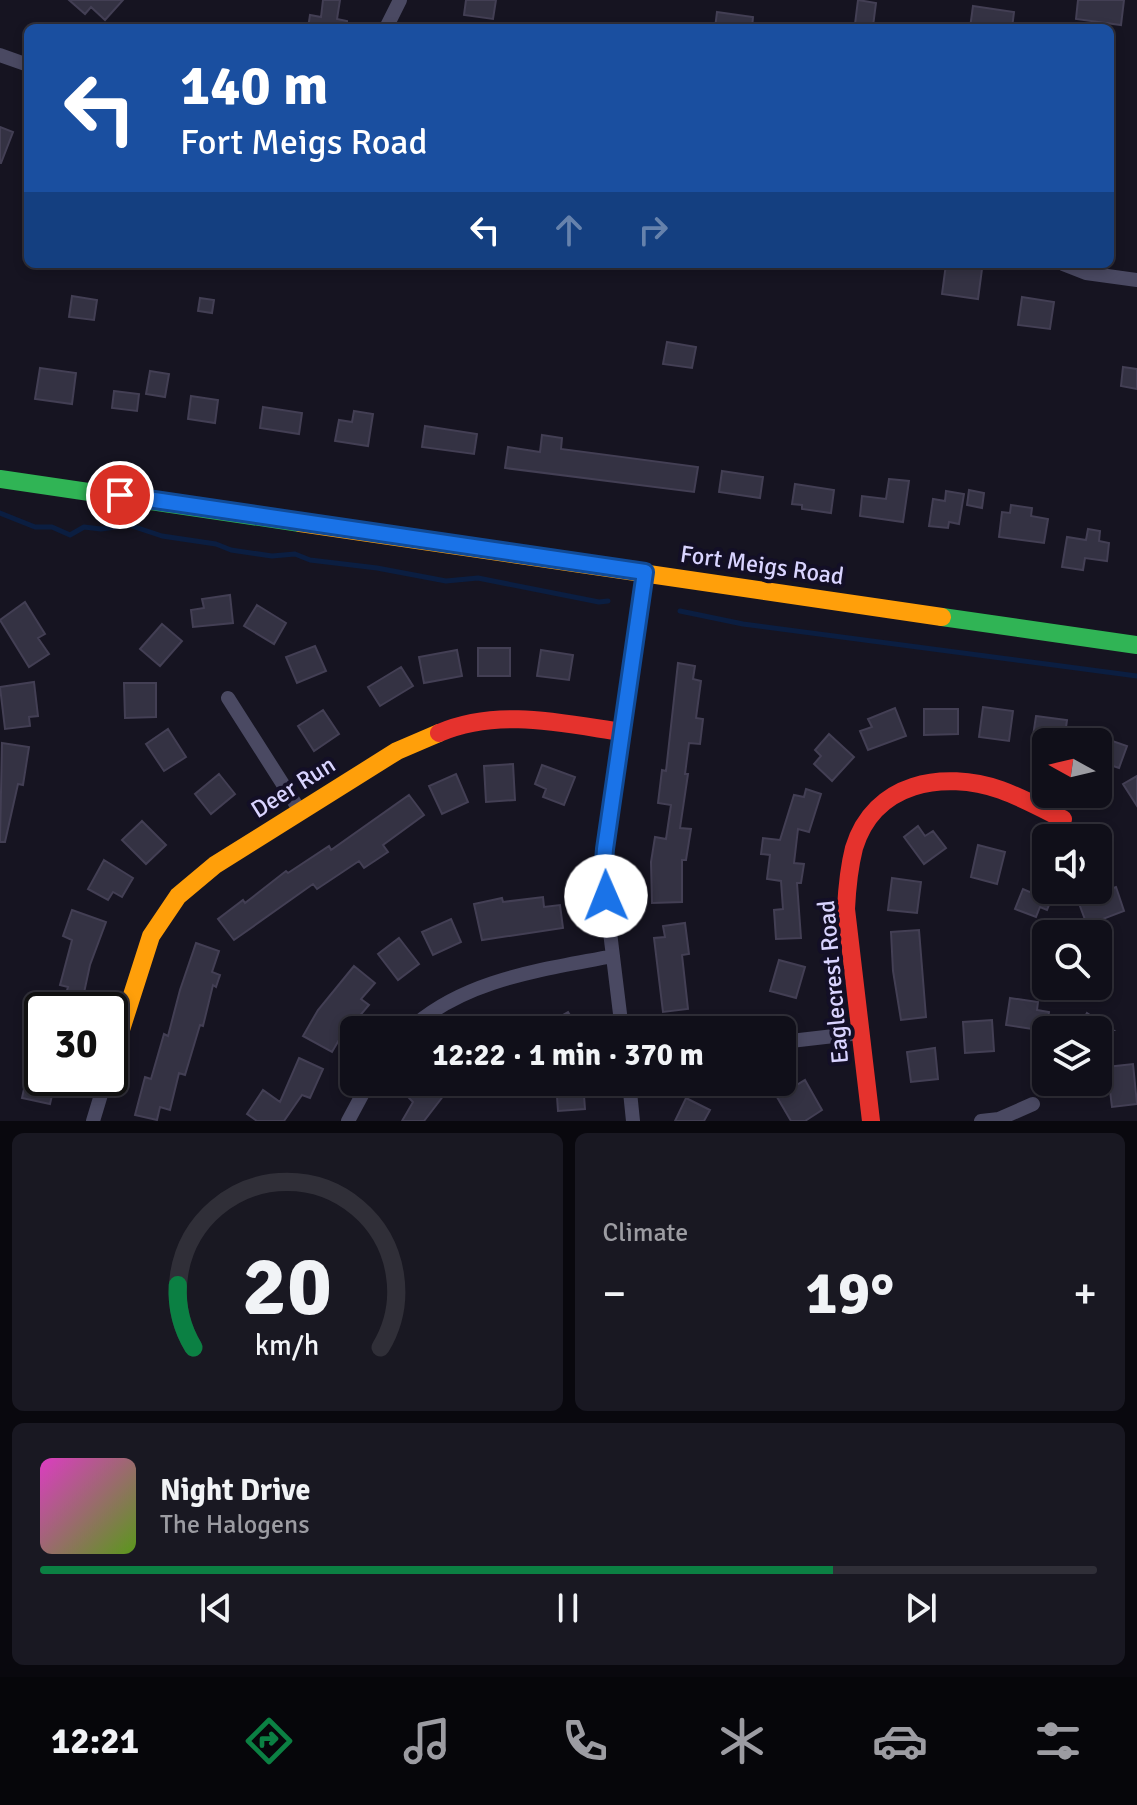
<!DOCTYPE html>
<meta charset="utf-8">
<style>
:root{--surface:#100f19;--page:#191822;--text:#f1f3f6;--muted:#9c9ca2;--line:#302f38;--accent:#0b8043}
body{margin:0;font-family:Signika,sans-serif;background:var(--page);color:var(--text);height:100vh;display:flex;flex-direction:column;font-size:30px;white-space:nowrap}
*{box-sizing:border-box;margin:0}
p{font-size:26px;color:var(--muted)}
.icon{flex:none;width:44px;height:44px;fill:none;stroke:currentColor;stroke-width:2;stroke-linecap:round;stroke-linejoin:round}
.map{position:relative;height:1121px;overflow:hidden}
.panel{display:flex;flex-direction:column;gap:12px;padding:12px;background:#09080e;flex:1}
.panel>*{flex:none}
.banner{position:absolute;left:24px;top:24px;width:1090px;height:244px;border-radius:12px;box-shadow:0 4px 12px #0003,0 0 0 2px var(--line);background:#1a4fa0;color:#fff;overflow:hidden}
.needle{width:52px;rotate:278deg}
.fabs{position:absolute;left:1032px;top:728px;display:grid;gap:16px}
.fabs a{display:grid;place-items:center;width:80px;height:80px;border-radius:12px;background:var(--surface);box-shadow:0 4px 12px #0003,0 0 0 2px var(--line);font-size:40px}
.speed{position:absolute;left:24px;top:992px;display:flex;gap:16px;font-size:40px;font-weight:700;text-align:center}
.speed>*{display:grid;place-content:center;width:104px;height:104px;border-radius:50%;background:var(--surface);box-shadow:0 4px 12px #0003,0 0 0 2px var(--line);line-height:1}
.speed .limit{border:4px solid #111;border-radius:12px;background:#fff;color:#111}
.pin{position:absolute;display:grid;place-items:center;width:68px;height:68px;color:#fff;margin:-34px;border:4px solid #fff;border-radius:50%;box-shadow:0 2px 8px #0007}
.me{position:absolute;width:88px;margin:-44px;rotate:359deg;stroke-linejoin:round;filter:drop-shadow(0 0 6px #0008)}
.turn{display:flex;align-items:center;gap:28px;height:168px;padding:0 24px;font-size:36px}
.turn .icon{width:104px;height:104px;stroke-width:2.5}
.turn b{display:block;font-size:56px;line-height:68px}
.lanes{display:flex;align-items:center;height:76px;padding:0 24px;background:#0003;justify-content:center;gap:40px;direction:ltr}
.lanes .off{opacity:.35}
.big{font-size:60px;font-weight:800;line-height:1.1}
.panel .card{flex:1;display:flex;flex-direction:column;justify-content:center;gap:12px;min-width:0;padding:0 28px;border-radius:12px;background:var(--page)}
.panel .dial{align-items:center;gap:0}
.dial svg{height:208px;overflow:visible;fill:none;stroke:var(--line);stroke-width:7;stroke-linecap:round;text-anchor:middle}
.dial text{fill:var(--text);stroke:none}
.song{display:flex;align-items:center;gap:24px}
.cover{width:96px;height:96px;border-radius:12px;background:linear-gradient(135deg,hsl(310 70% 55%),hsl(90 70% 35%))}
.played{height:8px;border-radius:4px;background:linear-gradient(90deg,var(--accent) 75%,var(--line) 75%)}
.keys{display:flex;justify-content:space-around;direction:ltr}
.heat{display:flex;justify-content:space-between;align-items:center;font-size:44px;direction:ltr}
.panel .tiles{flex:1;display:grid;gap:12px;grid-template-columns:1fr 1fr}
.card:last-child{grid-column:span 2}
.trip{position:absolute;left:340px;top:1016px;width:456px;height:80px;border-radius:12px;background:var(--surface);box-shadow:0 4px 12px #0003,0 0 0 2px var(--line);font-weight:800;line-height:80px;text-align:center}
.tabs{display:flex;height:128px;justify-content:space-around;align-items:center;background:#06060a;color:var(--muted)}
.tabs .icon{width:56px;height:56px}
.tabs .current{color:var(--accent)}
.tabs b{font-size:36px;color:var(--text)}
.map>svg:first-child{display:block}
</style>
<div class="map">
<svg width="1137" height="1121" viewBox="0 0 1137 1121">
<rect width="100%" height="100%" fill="#161421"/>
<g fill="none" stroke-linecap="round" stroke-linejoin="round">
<path stroke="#0b1e41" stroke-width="5" d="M0 513 35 527H52L70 535 84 527 101 529 129 525 162 536 216 544 231 550 272 556 295 554 310 560 377 568 446 581 478 578 599 602 608 601
M680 611 743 624 1137 676"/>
</g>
<path fill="#343243" stroke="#433f54" stroke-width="2" d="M69 0H123L105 20 91 7 85 14Z
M323 0H340L337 19 347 21V28H308L310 15 321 17Z
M466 0H496L493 19 464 15Z
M858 0 876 3 873 26 855 24Z
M1078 0H1124L1121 25 1076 19Z
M973 6 1014 12 1012 28 989 26 970 28Z
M717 12 753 17 752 28H715Z
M0 127 13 132 1 163H0Z
M946 264H972L971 267 982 269 978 299 942 294Z
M72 296 97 300 94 320 69 317Z
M1022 297 1054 302 1050 329 1018 325Z
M200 298 214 300 212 313 198 311Z
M667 342 696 347 692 368 663 364Z
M1123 367 1137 369V389L1121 386Z
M40 368 76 373 72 404 35 399Z
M150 371 169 374 165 397 146 394Z
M114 391 139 394 137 411 112 408Z
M191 396 218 400 215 423 188 419Z
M263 407 302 413 299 434 260 428Z
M354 411 373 414 368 446 335 441 339 420 352 422Z
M425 426 477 434 474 454 422 447Z
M542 435 562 438 561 449 698 467 694 492 505 468 508 447 540 452Z
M722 471 763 477 760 498 719 492Z
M889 479 909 481 903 522 860 516 862 496 886 499Z
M795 484 834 490 831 513 802 509V505L792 504Z
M969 490 984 493 982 508 967 505Z
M946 491 964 494 959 524 949 522 948 528 929 526 933 499 945 501Z
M1011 505 1032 508 1031 516 1048 519 1044 543 999 537 1002 512 1010 513Z
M1088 529 1100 531 1099 541 1109 543 1107 561 1085 558 1083 570 1062 567 1067 537 1086 540Z
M230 595 233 623 193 627 191 610 204 608 202 599Z
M25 602 45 634 38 638 49 654 29 667 0 620Z
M257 605 286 623 274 644 244 626Z
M162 624 182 641 160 666 140 649Z
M315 646 326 671 297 683 286 657Z
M478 648H510V676H478Z
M457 650 462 676 424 683 419 657Z
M541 650 573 655 569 680 537 676Z
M678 663 695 666 693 679 701 681 696 718 703 719 700 744 689 743 685 774H688L680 828 691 829 686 860H682V902L652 903 651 862 655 837 666 839 671 805 658 803 662 770 666 771Z
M401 667 413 686 380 706 368 687Z
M34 682 38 716 29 717 30 726 5 729 0 687Z
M124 683H156V717L125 718Z
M983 707 1013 711 1009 741 979 737Z
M895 708 906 736 868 750 860 731 872 727 868 719Z
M924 709H958V734L924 735Z
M323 710 339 734 314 751 298 726Z
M1036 716 1067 720 1064 742H1044V737L1033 736Z
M168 729 186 757 164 771 146 744Z
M829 734 854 757 832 781 814 764 821 756 815 750Z
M1098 736 1127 746 1119 768 1098 761Z
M2 743 29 747 23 785 18 784 5 842H0Z
M513 764 515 800 486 802 484 766Z
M542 765 575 777 564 805 543 797 546 789 535 784Z
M219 774 235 794 211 814 195 794Z
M456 774 468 802 442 814 429 786Z
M1137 776V806L1123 784Z
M806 789 821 794 809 832 798 829 794 863 804 864 801 883H797L801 938 776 939 774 910 783 909 781 881 767 879 770 855 761 854 763 838 780 840 794 795 804 797Z
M409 795 424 815 383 845 388 852 364 868 359 861 317 889 313 884 234 940 218 919 243 900 245 903 286 871 288 873 329 846 331 850Z
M142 821 166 845 146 864 122 840Z
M918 826 925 836 933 831 946 848 924 864 904 837Z
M978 845 1005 852 997 884 971 877Z
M104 860 133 878 122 897 113 892 108 900 88 889Z
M892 878 921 882 917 913 888 910Z
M1036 883 1046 887V890H1055L1047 910 1040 907 1036 917 1015 909 1023 889 1032 893Z
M1116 887 1124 911 1087 925 1074 890H1093L1094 895Z
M543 897 544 907 560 905 563 928 482 940 474 904 502 898 503 902Z
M72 910 106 922 90 965 82 1002 65 997 68 987 60 985 72 940 63 936Z
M451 919 461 942 433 955 422 932Z
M685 923 689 954 682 955 688 1009 663 1012 654 938 665 937 663 926Z
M919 930 926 1017 901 1020 893 971 891 932Z
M399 938 419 964 398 980 378 954Z
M196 943 219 951 212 972 220 975 216 987 213 985 203 1026 200 1025 185 1075 179 1073 170 1110 160 1107 157 1120 135 1115 145 1077 151 1079 164 1034 168 1036 180 990Z
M779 960 805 967 796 998 770 991Z
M354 966 375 983 361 999 369 1005 357 1019 353 1016 332 1052 303 1036 318 1010Z
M1010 998 1038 1002 1037 1010 1049 1012 1046 1031 1006 1025Z
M568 1012 579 1030H537Z
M1087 1013 1113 1030H1077Z
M992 1020 994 1051 965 1053 963 1022Z
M935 1048 938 1079 911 1082 907 1052Z
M299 1058 323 1069 310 1098 302 1095 284 1121H257L247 1114 263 1090 280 1102Z
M1133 1064 1137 1104 1112 1107 1107 1067Z
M29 1067 42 1070V1078H56L50 1104 22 1098Z
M805 1080 822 1110 805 1121H791L777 1097Z
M422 1082H454L424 1121H402L413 1102 409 1098Z
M556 1082H583L585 1109 558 1111Z
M686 1098 710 1110 704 1121H675Z"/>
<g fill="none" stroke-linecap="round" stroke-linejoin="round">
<path stroke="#4a4962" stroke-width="14" d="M386 28 400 0
M0 55 28 65
M1063 264 1086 273 1137 280
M228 698 300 811
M409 1030C464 979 542 970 613 956
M622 1030 603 875 645 572
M782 1042 860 1033
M629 1082 633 1121
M93 1121 106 1078
M348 1121 369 1082
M981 1121 999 1119 1033 1104"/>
<path stroke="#30b455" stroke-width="18" d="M0 479 300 523
M942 617 1137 645"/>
<path stroke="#ff9f0a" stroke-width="18" d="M300 523 942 617
M110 1064 151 936 178 896 215 865 397 751 439 733"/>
<path stroke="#e5322d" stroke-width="18" d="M439 733C498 708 561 723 621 732
M871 1121 846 909C847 888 849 868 854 848 874 782 943 770 1001 790 1023 798 1043 809 1063 819"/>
</g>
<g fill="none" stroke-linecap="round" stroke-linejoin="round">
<defs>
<path id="route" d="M120 495 645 572 605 849 603 875 606 896"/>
</defs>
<use href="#route" stroke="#114b97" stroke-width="20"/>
<use href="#route" stroke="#1a73e8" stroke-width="14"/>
</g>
<g text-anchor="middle" stroke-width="8" stroke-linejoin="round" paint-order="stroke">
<g font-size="24" fill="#d9d4ff" stroke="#130f26">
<text transform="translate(762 565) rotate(8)" y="8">Fort Meigs Road</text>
<text transform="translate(293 787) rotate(-32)" y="8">Deer Run</text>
<text transform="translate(833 982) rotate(-95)" y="8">Eaglecrest Road</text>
</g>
</g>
</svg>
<div class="fabs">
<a><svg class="needle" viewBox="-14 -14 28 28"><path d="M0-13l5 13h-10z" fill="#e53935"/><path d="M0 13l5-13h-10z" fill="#9c9ca2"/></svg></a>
<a><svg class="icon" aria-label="sound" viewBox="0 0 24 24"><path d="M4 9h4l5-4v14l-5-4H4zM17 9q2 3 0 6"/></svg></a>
<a><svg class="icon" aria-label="search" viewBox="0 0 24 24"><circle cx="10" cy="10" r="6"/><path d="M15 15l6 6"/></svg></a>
<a><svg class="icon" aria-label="layers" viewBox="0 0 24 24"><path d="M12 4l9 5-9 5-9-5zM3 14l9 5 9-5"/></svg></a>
</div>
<div class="speed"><div class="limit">30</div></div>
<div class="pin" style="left:120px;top:495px;background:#d93025"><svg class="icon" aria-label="arrive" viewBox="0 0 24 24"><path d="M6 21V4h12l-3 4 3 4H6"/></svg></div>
<svg class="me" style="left:606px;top:896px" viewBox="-20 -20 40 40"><circle r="19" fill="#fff"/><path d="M0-13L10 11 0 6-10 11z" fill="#1a73e8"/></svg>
<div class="trip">12:22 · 1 min · 370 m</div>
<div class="banner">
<div class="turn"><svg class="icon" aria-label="left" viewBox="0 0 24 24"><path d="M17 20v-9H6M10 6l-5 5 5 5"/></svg><div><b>140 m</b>Fort Meigs Road</div></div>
<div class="lanes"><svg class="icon" aria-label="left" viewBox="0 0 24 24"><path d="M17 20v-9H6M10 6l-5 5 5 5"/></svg><svg class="icon off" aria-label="ahead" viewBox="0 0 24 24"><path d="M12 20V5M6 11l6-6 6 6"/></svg><svg class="icon off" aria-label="right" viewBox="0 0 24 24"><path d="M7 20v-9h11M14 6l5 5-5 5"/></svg></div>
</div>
</div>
<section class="panel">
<div class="tiles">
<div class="card dial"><svg viewBox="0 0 100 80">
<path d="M14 69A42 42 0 1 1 86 69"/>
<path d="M14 69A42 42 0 0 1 8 45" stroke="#0b8043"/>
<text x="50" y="56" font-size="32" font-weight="700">20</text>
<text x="50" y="72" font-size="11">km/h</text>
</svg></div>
<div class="card"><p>Climate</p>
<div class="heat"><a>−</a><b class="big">19°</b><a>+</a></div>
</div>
<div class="card">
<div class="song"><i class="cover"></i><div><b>Night Drive</b><p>The Halogens</p></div></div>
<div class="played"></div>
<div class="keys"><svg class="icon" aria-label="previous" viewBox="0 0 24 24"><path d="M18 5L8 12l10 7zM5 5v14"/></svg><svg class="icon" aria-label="pause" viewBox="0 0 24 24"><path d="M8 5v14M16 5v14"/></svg><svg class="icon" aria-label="next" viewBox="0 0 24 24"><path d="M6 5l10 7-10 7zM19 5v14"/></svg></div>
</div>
</div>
</section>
<nav class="tabs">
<b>12:21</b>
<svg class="icon current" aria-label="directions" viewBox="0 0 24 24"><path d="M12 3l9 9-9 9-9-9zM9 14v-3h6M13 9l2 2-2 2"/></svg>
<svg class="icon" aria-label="music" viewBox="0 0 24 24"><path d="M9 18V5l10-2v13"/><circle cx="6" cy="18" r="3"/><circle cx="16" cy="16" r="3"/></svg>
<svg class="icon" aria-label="phone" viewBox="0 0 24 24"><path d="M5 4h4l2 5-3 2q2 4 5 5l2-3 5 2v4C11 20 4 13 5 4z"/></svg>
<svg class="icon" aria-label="climate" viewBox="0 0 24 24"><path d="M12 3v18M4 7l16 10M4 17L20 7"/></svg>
<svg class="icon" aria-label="car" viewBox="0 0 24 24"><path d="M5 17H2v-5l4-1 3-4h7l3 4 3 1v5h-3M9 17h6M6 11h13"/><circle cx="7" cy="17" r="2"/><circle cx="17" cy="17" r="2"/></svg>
<svg class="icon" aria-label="filters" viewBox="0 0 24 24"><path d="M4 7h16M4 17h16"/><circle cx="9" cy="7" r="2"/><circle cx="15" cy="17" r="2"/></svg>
</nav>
